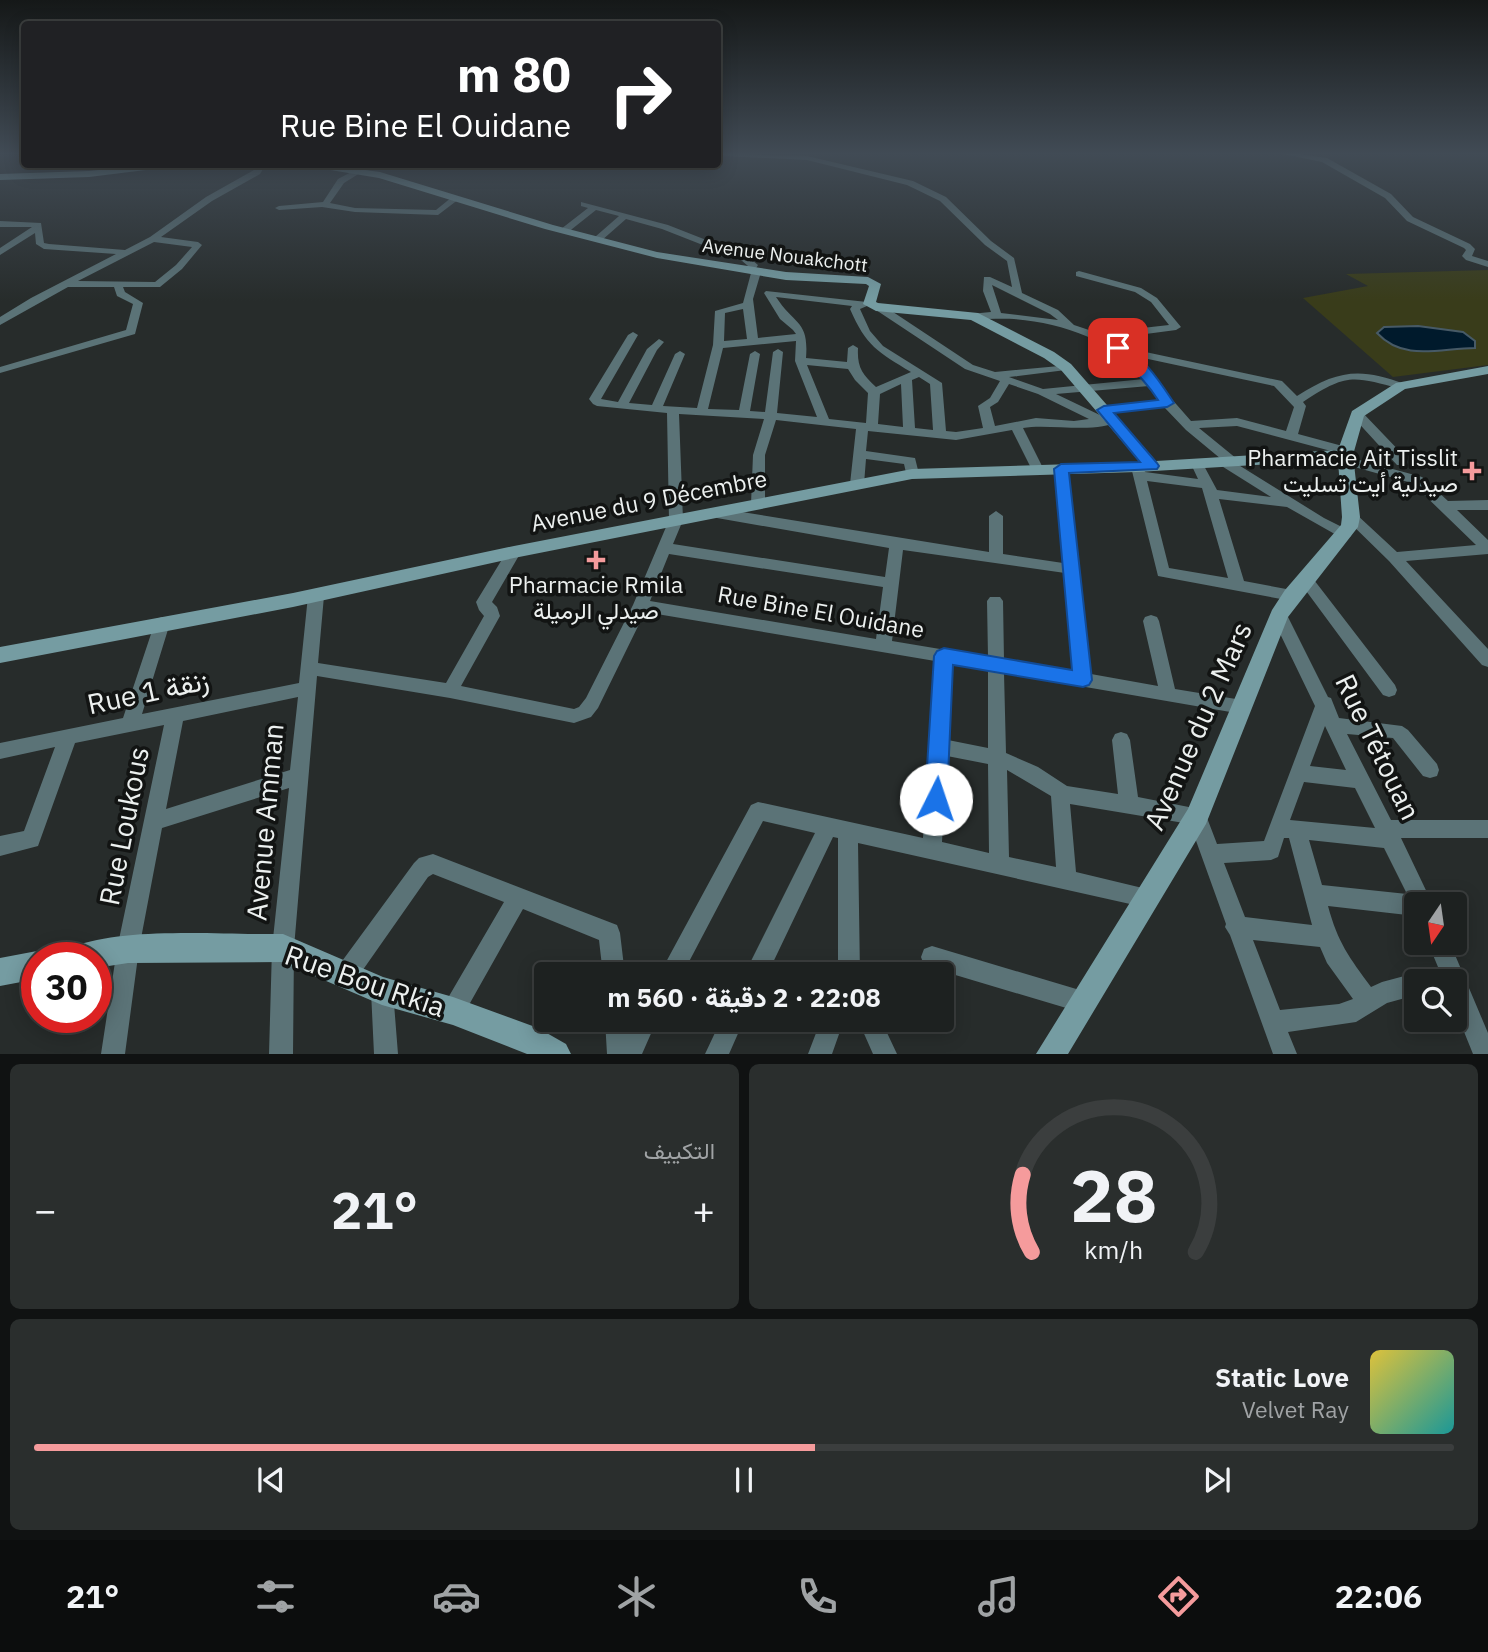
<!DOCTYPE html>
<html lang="ar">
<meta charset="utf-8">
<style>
:root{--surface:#1d2120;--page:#2a2e2d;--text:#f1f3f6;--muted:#a0a3a5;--line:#3b3e3e;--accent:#f59b9c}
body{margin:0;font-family:"IBM Plex Sans",Vazirmatn,sans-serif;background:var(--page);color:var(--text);direction:rtl;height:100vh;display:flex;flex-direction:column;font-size:26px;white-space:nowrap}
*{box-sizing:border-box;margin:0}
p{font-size:23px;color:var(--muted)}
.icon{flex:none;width:38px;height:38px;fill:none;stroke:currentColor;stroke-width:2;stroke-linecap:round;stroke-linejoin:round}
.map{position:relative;height:1054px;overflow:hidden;direction:ltr}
.sheet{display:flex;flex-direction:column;gap:10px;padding:10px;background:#101212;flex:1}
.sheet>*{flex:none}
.banner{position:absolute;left:21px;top:21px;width:700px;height:147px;border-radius:7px;box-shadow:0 4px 18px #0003,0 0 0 2px var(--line);direction:rtl;background:#202124;color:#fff;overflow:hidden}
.needle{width:46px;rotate:193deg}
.buttons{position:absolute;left:1404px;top:892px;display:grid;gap:14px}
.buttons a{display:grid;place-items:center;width:63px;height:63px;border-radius:7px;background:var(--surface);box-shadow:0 4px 18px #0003,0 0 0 2px var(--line);font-size:35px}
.speed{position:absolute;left:21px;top:942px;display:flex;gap:14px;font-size:35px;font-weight:700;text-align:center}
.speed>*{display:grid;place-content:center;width:91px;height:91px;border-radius:50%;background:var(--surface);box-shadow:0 4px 18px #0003,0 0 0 2px var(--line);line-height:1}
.speed .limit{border:10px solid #d22;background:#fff;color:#111}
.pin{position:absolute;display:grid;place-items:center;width:60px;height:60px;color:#fff;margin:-30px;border-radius:14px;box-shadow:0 4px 10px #0006}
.me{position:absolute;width:77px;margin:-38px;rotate:4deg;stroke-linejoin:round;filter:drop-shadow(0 0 5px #0008)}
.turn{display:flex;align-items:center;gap:24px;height:147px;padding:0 35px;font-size:32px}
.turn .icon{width:91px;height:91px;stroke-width:2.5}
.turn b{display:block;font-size:49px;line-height:60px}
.big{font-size:52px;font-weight:800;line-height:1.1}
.sheet .widget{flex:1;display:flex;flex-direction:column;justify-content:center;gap:10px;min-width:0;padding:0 24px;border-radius:10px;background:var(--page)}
.sheet .dial{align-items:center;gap:0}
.dial svg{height:182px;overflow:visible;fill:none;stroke:var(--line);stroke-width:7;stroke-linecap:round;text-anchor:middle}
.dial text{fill:var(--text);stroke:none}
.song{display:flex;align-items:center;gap:21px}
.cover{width:84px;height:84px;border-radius:10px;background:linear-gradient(135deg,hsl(50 70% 55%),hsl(180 70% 35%))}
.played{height:7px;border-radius:4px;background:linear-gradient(90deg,var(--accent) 55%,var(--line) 55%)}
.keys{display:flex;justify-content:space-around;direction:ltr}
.heat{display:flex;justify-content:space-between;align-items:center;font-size:38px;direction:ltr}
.sheet .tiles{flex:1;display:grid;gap:10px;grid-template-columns:1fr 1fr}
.widget:last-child{grid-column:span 2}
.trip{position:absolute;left:534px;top:962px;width:420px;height:70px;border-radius:7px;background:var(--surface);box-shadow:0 4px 18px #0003,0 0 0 2px var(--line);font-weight:800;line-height:70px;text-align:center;direction:rtl}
.menu{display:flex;height:112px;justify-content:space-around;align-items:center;background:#0c0d0d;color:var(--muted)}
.menu .icon{width:49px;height:49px}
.menu .active{color:var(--accent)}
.menu b{font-size:32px;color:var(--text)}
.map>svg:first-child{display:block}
</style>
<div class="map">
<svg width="1488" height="1054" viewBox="0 0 1488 1054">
<rect width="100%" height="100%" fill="#272c2b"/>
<path fill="#393c1a" d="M1488 270V365L1393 377 1303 298 1368 286 1346 274Z"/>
<path fill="#001a2c" stroke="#475a66" stroke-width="2" d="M1418 326 1463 332 1475 341V348C1440 348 1404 362 1377 333L1384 327Z"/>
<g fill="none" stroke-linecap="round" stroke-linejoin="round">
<path fill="#5b7377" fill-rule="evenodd" d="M721 154 807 156 913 181 946 197 991 241 1014 258 1022 293 1058 310 1074 325 1098 333 1169 325 1151 302 1135 292 1076 276V272L1079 271 1141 288 1157 298 1181 327 1176 330 1108 339 1122 347 1282 381 1297 396C1337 370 1360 367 1405 384L1407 386 1401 389C1352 376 1347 373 1303 402L1306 406 1298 434 1350 448 1352 451 1350 454 1346 455 1237 426 1199 428 1237 459V464L1324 518 1350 531 1352 534 1350 537H1340L1287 507 1219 499 1244 581 1297 591 1300 595 1297 599 1292 601 1158 576 1131 467 1132 464H1142L1145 472 1198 479 1191 464 1197 460 1203 464 1217 490 1271 497 1220 465 1219 462 1221 459 1186 430 1164 407 1104 414 1098 410 1104 406 1159 400 1149 386 1056 394 1104 417 1113 416 1119 420C1099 435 1049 423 1023 428L1043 468 1037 472 1031 468 1012 430 956 440 868 431 866 451 915 458 919 474 917 477H907L904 464 866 459 864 484 857 488 850 484 856 429 776 420 765 455V504L758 508 751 504 753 455 764 419 679 414 683 520 673 544 885 577 889 548 717 518 710 513 717 508 989 552V516L996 511 1003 516V554L1063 563 1055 469 1056 466H1066L1091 674 1158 686 1143 621 1145 617 1151 615 1157 617 1159 621 1175 689 1242 700 1248 702 1251 707 1248 712 1242 714 1004 673 1006 753 1038 767 1067 786 1118 794 1112 740 1115 734 1121 732 1127 734 1130 740 1138 797 1204 810 1217 844 1264 841 1315 706 1271 615 1273 611H1285L1328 697 1331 698 1339 718 1402 726 1408 730 1437 764 1439 770 1437 776 1430 778 1423 776 1393 738 1347 734 1391 820H1488V838H1401L1433 905H1416V916L1328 906C1338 943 1349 957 1371 987L1382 982 1438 967 1428 943H1450L1488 1033V1054H1473L1454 1007V982H1416V995L1387 1003 1356 1022 1288 1032 1297 1054H1273L1230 935 1225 927 1226 924 1190 824 1070 804 1076 872 1155 891 1158 898 1155 905 1148 908 858 843 860 975H838V838L833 837 767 975H744L815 833 763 821 682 975H659L751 805 758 802 923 838 935 661 645 612 598 708 591 717 574 723 450 698 317 676 294 948 293 1054H269L272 948 289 788 162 828 139 949 125 1054H101L117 949 164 725 75 743 38 846 0 856V836L24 831 55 747 0 759V743L123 718 156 619 162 617 168 619 170 623 142 714 299 683 308 596 311 592H321L324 596 318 663 446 683 484 616 479 610 476 602 509 548 514 547 521 552 492 602 497 607 500 616 461 686 574 709 579 707 586 698 633 605 669 520 667 413 597 406 593 404 589 399 628 335 633 332 638 335 601 399 618 402 647 349 659 339 664 342 657 350 629 403 652 405 675 354 680 351 685 354 663 406 697 408 713 345 715 311 743 303 751 273H746L744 271 748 266 741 260 662 229 626 219 601 241H595V237L619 216 596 210 567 233H561V229L588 208 581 206V202L668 225 747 256 758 265 755 270 761 272 753 299 758 338 796 334 793 330 780 319 764 293 766 291 867 302V306L860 309 870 331 883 346 942 383 946 431 956 432 983 428 978 406 990 398 1000 381 965 369 876 310V306H884L973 365 995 372 1070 365 1072 367 1066 370 1009 377 1043 389 1144 379C1113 340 1063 323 1014 319 1000 318 985 320 970 318V314L991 312 983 291 984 277H990L1012 287 1007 261 985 245 940 201 907 185 807 160 724 156ZM992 285 1050 314 1058 320 1001 313ZM776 297 852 306 850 309C866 346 878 352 911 372L876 387C862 374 857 367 858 348L853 345 848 348 847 362 806 358C809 320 795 326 776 297ZM743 309 747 339 724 341 725 313ZM796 341 795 361 817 417 777 413 783 352 778 349 773 352 765 412 750 411 760 354 755 351 750 354 739 410 708 409 723 348ZM1134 356 1274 386 1294 407 1286 431 1237 418 1191 421ZM807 365 848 369 855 380 868 393 866 423 829 419ZM919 377 930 384 933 430 915 428 912 380ZM901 384 903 427 878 424 880 394ZM1009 384 1038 394 1089 419 1074 421 1036 418 995 426 990 407 998 402ZM1147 481 1202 488 1228 578 1169 568ZM903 550 1065 573 1074 672 1004 660 1003 601 1000 597H990L987 601 988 657 892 641ZM669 554 883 587 876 639 650 601ZM952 664 988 671V748L948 740ZM298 697 290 770 166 809 183 721ZM1325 726 1346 770 1310 766ZM947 756 988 764 989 853 942 842ZM1007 770 1051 796 1056 867 1009 857ZM1304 782 1355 788 1375 828 1290 820ZM1284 838H1289L1312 925 1245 917 1224 863 1271 860 1278 857ZM1309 840 1384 848 1407 894 1322 885ZM1253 940 1320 947 1327 963 1353 999 1339 1004 1280 1010Z
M1283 154H1299L1327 158 1391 194 1413 217 1470 244 1475 249 1472 256 1488 261V267L1466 260 1462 256 1466 250 1464 248 1407 221 1385 198 1322 162Z
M259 164H266L260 174 212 201 161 237 198 242 202 245 182 269 160 287H123L125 292 143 303 135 334 0 373V367L126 330 133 304 117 296 114 287H68L0 325V317L31 298 116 254 44 249 36 244 35 233 0 255V248L32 227H0V221L41 223 44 243 49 244 125 250 150 237 206 197 254 170ZM154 242 192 247 176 265 155 282 78 281Z
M357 169H360V173L344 183 330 203 355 208 436 210 452 197 459 199 438 215 355 212 322 207 279 210 275 208 279 206 323 202 338 179Z
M1357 410 1361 411 1407 459 1408 462 1407 465H1397L1353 417 1351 414Z
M1345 456 1422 477 1448 501 1488 500V510H1457L1488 540V554L1406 561 1488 649V667L1482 665 1389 561 1344 517 1351 512 1356 514 1397 552 1476 545 1412 483 1340 463 1339 460 1340 457Z
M1306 575 1311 576 1395 685 1397 690 1395 695 1389 697 1383 695 1301 584 1299 580 1301 576Z
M433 854 617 925 620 933 625 975H603L599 940 523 909 461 1019 453 1022 445 1019 442 1011 445 1003 504 902 433 874 428 877 353 984 345 987 337 984 334 976 337 968 414 863 419 858Z
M932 946 1083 991 1091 994 1094 1002 1091 1010 1083 1013 932 968 924 965 921 957 924 949Z
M382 980 390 983 393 991 398 1054H374L371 991 374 983Z
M605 1020H629V1029L634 1020H657L642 1054H607Z
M721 1020H744L729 1054H705Z
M821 1020H844L832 1054H808Z
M858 1020H881L897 1054H873Z"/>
<path fill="#759ca2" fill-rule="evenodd" d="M157 164H194L89 177 0 180V174L89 171Z
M294 164H322L380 172 553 225 657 252 786 272 868 277 881 284 876 302 878 303 978 313 1054 352 1071 364 1156 461 1338 450 1352 411 1396 383 1488 366V374L1405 389 1364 416 1353 455 1360 517 1358 527 1288 617 1206 824 1068 1054H1036L1188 809 1272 610 1285 590 1341 525 1342 517 1338 460 1137 472 912 479 514 558 293 607 0 663V647L293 593 514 546 912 469 1140 462 1061 370 1044 358 971 320 876 311 863 304 869 286 866 284 786 280 657 258 545 229 379 178Z
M283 934 383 977 453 997 538 1028 566 1044 571 1054H527L453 1025 382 1005 282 962 128 963 96 968V957H69L73 947C124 926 226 935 283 934Z
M37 951 48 957H37V979L0 986V958Z"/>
</g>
<linearGradient id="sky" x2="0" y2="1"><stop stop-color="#151818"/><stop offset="0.51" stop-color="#414b55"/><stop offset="1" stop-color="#414b55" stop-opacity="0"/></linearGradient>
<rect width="1488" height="301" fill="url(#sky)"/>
<path fill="#1a73e8" stroke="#114b97" stroke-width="2" d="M1118 345C1142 353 1160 382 1174 403L1167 407 1114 413 1157 463 1159 466 1157 469 1069 473 1092 680 1089 685 1083 687 953 665 947 799 943 806 936 809 928 806 925 799 934 656 937 651 944 648 1072 670 1054 469 1061 464 1140 462 1097 410 1104 406 1158 400C1145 379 1128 366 1111 348Z"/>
<g fill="#f59b9c" stroke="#121413" stroke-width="2.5">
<path d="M1468.5 460.5h7v7h7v7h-7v7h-7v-7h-7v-7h7z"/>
<path d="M592.5 549.5h7v7h7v7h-7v7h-7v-7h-7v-7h7z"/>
</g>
<g text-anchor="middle" stroke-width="7" stroke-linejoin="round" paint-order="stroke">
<g font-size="19" fill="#ecf0ef" stroke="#121413">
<text transform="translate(785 255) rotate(7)" y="7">Avenue Nouakchott</text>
</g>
<g font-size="23" fill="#ecf0ef" stroke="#121413" text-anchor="end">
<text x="1458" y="466">Pharmacie Ait Tisslit<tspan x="1458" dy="26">صيدلية أيت تسليت</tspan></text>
<text x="596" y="593" text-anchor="middle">Pharmacie Rmila<tspan x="596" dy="26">صيدلي الرميلة</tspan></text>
</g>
<g font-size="23" fill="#ecf0ef" stroke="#121413">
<text transform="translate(649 501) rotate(-11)" y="8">Avenue du 9 Décembre</text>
<text transform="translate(821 612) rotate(10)" y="8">Rue Bine El Ouidane</text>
</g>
<g font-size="28" fill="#ecf0ef" stroke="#121413">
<text transform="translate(148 692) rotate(-12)" y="10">Rue 1 زنقة</text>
<text transform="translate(1198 726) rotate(-66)" y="10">Avenue du 2 Mars</text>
<text transform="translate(1378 747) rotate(64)" y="10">Rue Tétouan</text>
<text transform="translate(265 822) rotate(-85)" y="10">Avenue Amman</text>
<text transform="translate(124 826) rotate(-79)" y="10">Rue Loukous</text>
<text transform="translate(365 981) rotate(19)" y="10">Rue Bou Rkia</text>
</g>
</g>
</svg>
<div class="buttons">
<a><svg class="needle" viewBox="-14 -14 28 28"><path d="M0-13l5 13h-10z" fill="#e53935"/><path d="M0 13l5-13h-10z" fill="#a0a3a5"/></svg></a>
<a><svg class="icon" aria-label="search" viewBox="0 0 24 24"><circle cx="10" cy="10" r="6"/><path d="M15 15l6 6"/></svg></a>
</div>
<div class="speed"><div class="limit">30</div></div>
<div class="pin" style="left:1118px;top:348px;background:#d93025"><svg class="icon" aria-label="arrive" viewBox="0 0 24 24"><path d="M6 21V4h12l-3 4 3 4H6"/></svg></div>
<svg class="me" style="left:936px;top:799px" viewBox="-20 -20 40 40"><circle r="19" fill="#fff"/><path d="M0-13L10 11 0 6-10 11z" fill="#1a73e8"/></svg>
<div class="trip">22:08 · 2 دقيقة · 560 m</div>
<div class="banner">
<div class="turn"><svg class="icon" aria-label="right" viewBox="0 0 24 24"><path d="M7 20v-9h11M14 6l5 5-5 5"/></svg><div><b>80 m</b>Rue Bine El Ouidane</div></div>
</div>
</div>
<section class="sheet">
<div class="tiles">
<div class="widget dial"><svg viewBox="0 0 100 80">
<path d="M14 69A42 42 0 1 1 86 69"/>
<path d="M14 69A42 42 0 0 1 10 35" stroke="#f59b9c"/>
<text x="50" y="56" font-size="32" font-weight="700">28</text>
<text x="50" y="72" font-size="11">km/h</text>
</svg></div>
<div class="widget"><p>التكييف</p>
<div class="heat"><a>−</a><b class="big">21°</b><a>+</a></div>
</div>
<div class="widget">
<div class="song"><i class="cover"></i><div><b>Static Love</b><p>Velvet Ray</p></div></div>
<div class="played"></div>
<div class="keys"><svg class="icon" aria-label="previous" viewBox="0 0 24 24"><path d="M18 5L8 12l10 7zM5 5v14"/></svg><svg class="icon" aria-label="pause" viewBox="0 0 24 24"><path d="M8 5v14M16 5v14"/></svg><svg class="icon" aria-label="next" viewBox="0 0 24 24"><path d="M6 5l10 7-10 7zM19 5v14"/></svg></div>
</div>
</div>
</section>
<nav class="menu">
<b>22:06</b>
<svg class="icon active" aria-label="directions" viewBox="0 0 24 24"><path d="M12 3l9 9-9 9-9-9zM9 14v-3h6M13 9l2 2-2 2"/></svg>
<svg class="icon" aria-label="music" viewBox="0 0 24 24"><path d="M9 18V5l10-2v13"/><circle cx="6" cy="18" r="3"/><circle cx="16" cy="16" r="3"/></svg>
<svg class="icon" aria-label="phone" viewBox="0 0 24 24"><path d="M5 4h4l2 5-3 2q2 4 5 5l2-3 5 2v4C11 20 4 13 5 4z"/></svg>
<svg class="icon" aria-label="climate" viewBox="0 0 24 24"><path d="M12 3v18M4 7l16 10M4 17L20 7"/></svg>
<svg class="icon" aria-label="car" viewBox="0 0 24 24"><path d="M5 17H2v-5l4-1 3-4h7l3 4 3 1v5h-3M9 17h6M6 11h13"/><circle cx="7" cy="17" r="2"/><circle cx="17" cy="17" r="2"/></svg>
<svg class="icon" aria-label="filters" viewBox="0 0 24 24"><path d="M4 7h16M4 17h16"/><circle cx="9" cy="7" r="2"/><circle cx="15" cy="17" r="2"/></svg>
<b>21°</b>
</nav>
